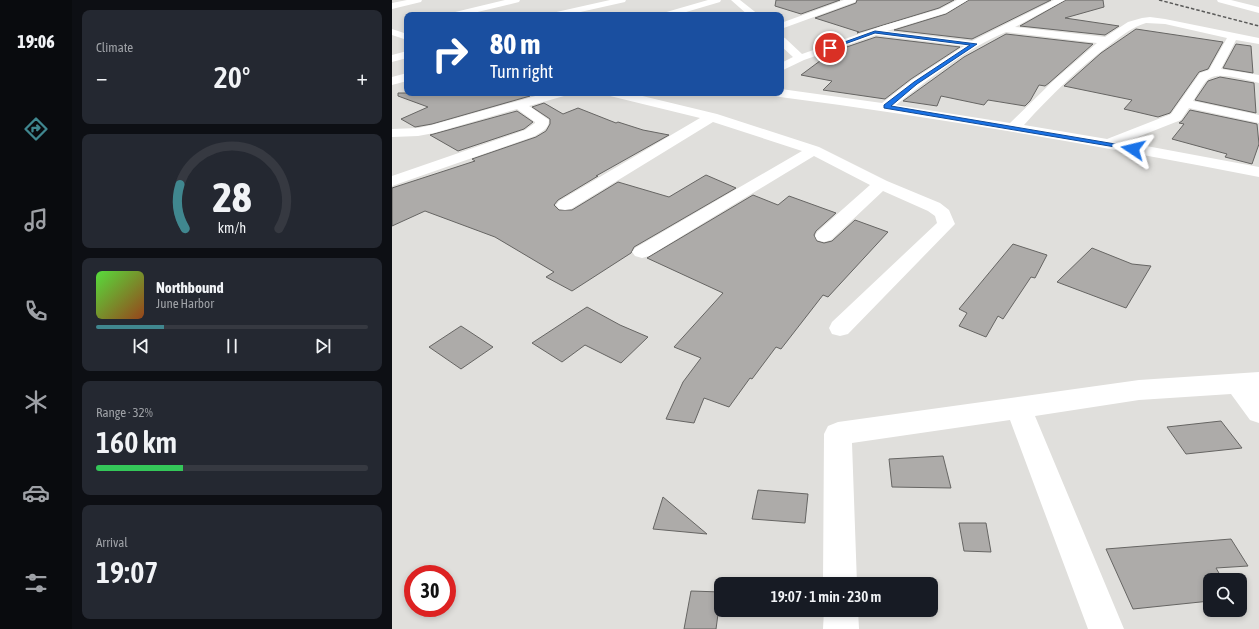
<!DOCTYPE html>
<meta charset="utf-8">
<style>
:root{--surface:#171b24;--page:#242831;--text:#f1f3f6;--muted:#9ea1a6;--line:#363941;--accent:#40878f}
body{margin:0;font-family:"Asap Condensed",sans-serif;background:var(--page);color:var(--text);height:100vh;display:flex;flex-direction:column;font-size:15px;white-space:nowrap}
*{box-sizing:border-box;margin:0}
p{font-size:13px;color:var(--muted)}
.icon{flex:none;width:22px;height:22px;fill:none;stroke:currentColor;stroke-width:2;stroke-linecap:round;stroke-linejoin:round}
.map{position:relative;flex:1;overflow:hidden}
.side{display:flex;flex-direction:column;gap:10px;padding:10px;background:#0d0f14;width:320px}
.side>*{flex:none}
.hud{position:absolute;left:12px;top:12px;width:380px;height:84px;border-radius:8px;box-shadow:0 2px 6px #0003;background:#1a4fa0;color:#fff;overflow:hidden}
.tools{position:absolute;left:811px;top:573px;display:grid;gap:8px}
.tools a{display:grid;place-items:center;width:44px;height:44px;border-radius:8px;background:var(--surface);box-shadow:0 2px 6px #0003;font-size:20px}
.speed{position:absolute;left:12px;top:565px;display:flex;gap:8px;font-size:20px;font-weight:700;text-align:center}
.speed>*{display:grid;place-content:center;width:52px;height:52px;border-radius:50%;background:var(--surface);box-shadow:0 2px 6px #0003;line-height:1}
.speed .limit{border:6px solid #d22;background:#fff;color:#111}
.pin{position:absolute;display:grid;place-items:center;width:34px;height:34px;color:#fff;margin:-17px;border:2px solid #fff;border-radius:50%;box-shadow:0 1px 4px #0007}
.me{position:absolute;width:44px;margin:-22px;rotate:280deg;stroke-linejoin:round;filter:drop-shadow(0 0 3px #0008)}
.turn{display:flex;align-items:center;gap:14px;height:84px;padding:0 20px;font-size:18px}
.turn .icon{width:52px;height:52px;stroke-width:2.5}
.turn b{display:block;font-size:28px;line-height:34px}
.big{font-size:30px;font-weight:600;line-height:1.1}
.side .widget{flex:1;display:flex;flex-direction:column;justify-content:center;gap:6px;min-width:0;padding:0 14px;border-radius:8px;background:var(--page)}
.side .dial{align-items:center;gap:0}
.dial svg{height:104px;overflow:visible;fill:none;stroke:var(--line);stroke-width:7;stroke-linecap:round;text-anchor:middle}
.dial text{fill:var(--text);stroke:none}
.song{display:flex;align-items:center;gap:12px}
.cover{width:48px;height:48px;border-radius:6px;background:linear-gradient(135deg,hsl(110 70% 55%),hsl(20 70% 35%))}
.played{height:4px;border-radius:2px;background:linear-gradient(90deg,var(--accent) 25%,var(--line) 25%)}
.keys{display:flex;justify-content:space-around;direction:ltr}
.heat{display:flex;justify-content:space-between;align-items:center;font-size:22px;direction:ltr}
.charge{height:6px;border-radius:3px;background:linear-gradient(90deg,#34c759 32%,var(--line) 0)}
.trip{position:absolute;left:322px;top:577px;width:224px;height:40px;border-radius:8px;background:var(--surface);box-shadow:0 2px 6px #0003;font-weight:600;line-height:40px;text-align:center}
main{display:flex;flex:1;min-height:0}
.menu{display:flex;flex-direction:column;width:72px;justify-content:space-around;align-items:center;background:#090b0e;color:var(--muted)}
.menu .icon{width:28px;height:28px}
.menu .selected{color:var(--accent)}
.menu b{font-size:18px;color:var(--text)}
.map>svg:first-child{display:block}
</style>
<main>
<nav class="menu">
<b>19:06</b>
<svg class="icon selected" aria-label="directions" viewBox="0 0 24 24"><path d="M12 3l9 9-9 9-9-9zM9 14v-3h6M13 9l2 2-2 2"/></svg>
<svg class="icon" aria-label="music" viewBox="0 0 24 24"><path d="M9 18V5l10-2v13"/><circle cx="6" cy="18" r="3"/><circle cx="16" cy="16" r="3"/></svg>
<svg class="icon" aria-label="phone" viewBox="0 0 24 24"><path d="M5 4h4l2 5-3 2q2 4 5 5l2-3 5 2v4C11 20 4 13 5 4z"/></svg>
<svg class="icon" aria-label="climate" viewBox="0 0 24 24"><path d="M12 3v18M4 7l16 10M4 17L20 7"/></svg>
<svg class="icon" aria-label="car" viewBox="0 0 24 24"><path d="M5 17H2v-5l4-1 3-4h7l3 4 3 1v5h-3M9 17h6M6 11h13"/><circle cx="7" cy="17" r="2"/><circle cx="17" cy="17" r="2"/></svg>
<svg class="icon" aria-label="filters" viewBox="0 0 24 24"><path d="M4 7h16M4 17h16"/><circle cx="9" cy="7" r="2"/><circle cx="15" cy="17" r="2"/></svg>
</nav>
<section class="side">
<div class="widget"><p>Climate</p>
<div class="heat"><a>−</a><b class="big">20°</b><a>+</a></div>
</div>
<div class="widget dial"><svg viewBox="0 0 100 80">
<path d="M14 69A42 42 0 1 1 86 69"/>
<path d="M14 69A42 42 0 0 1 10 35" stroke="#40878f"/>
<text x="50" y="56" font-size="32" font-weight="700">28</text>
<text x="50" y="72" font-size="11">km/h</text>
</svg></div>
<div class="widget">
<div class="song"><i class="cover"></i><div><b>Northbound</b><p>June Harbor</p></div></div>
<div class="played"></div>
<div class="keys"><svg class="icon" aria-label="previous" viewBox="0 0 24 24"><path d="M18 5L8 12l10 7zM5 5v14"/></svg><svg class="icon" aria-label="pause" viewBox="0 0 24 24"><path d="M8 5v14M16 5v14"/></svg><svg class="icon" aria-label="next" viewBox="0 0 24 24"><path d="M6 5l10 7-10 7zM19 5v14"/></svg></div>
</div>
<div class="widget"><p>Range · 32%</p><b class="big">160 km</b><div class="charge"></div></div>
<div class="widget"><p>Arrival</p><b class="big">19:07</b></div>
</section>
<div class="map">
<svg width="867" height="629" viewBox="0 0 867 629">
<rect width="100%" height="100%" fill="#e0dfdc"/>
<path fill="#adaba9" stroke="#666563" d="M384 0H448L409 14 383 6Z
M465 0H562L547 8 465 33 467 32 423 18 464 3Z
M577 0H659L580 39 502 30 554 14Z
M674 0H711L712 7 673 18 727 26 713 35 628 26Z
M744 29 831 42 816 69 807 72 778 113 766 117 732 109 740 100 672 86 709 53Z
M614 34 701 44 657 83 653 86 647 85 638 101 633 106 596 100 592 105 549 96 545 106 511 101 572 57Z
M484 37 568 47 519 79 493 99 431 90 440 81 409 75 440 52Z
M844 44 859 46 861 73 831 68Z
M828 77 862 83 864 113 803 100 816 81Z
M6 93H133L138 96 40 124 23 127 9 119 36 107 6 96Z
M152 103 171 114 186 108 224 123 226 122 251 130 277 135 204 176H206L166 200 162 205 167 210H180L226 182 277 197 314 175 344 188 242 247 239 253 180 291 154 277 162 272 103 237 33 211 0 226V188L83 161 80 159 144 137 154 131 158 124V119L140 107Z
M798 110 865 124 867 144 860 164 833 157 835 154 780 139 792 124 787 123 790 121Z
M125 111 141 122 132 129 66 151 38 135Z
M361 195 386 205 397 196 444 213 424 231 422 235 425 241 432 243 440 241 463 220 496 232 436 297 431 295 389 349 384 347 360 379 358 378 337 407 312 398 302 423 274 419 291 382 309 358 282 347 331 293 255 258Z
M621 244 655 255 643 278 639 277 611 319 606 316 594 337 567 326 575 313 567 309Z
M700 248 740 264 759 266 734 308 665 282Z
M195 307 228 325 256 337 229 363 193 345 170 362 140 343Z
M69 326 101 347 69 369 37 347Z
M829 421 850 448 794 454 775 427Z
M551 456 559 488 500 487 497 459Z
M366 490 416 494 413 523 360 519Z
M271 497 315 534 261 529Z
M567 523H594L599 552 572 551Z
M839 539 856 566 824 568 831 580H818V601L741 609 714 549Z
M299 591 329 592 324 629H292Z"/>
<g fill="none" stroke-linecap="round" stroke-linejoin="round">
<path fill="#fff" fill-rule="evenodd" d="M15 0H30L29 2 0 9V3Z
M113 0H128L127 2 73 15H57L59 13Z
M218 0H234L233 2 175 15H158L160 13Z
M316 0H329L328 2 284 15H269L271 13Z
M339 0H348L367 15H356Z
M452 0H464L463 2 389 29V23Z
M565 0H576L554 13 495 31 580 41 662 0H673L623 27 713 37 736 22 750 18 758 17 773 19 867 38V44L844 40 829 69 867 75V83C855 80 828 72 818 78 811 82 806 94 801 101L867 115V123L797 108 789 120 733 142 867 167V177C708 146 549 118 388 97L384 96 382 93H389V89L490 103 520 80 572 46 484 35 412 60 389 71V63L401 57 389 46V37L393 38 410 54 490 26 548 9ZM754 23 773 24 835 38 817 70 808 73 779 114 715 139 632 125C659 95 688 67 720 43 731 35 740 27 754 23ZM614 32 705 43 661 81 618 123 504 105C537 79 575 48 614 32Z
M825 0H839L867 7V13L826 2Z
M0 29 15 34V40L0 35Z
M15 51V58L0 62V55Z
M15 73V81L0 85V77Z
M154 93H174L172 96 137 106 157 120C157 129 150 131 143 136L0 186V176L133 130 143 123V122L125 109 42 133 26 136 0 137V129L26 128 40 125Z
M216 93H238L325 114 427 147 495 181 548 203 557 210 563 224 456 334 448 336 440 334 437 328 440 322 545 223 543 216 536 211 491 191 439 240 432 242 425 240 423 236 425 232 478 185 422 156 257 256 250 258 243 256 240 252 243 248 410 151 321 122 179 209 173 210 167 209 164 205 167 201 308 118 218 96Z
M867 372V423L858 420 839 394 747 400 643 416 732 629H696L618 420 460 443 465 584H431L432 434 436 426 446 422 747 380Z
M432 610H466L467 629H431Z"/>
<path stroke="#5a5a59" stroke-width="1.5" stroke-dasharray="3.5 2" stroke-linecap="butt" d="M767 0 867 26"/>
</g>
<path fill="#1a73e8" stroke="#114b97" d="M483 31 585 44 525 84 499 106 741 147 744 149 741 150 492 108V105L522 82 578 45 483 33 439 49 436 48Z"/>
</svg>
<div class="tools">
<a><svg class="icon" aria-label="search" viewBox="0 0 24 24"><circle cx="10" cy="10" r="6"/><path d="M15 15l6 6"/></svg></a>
</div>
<div class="speed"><div class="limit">30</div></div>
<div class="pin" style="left:438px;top:48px;background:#d93025"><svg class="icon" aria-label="arrive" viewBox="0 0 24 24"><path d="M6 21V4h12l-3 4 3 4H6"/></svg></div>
<svg class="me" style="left:741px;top:149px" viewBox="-20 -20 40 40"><path d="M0-17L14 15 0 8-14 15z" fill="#1a73e8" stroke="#fff" stroke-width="4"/></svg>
<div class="trip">19:07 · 1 min · 230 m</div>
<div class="hud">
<div class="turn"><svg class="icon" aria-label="right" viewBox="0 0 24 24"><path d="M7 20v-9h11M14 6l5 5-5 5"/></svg><div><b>80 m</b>Turn right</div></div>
</div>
</div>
</main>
